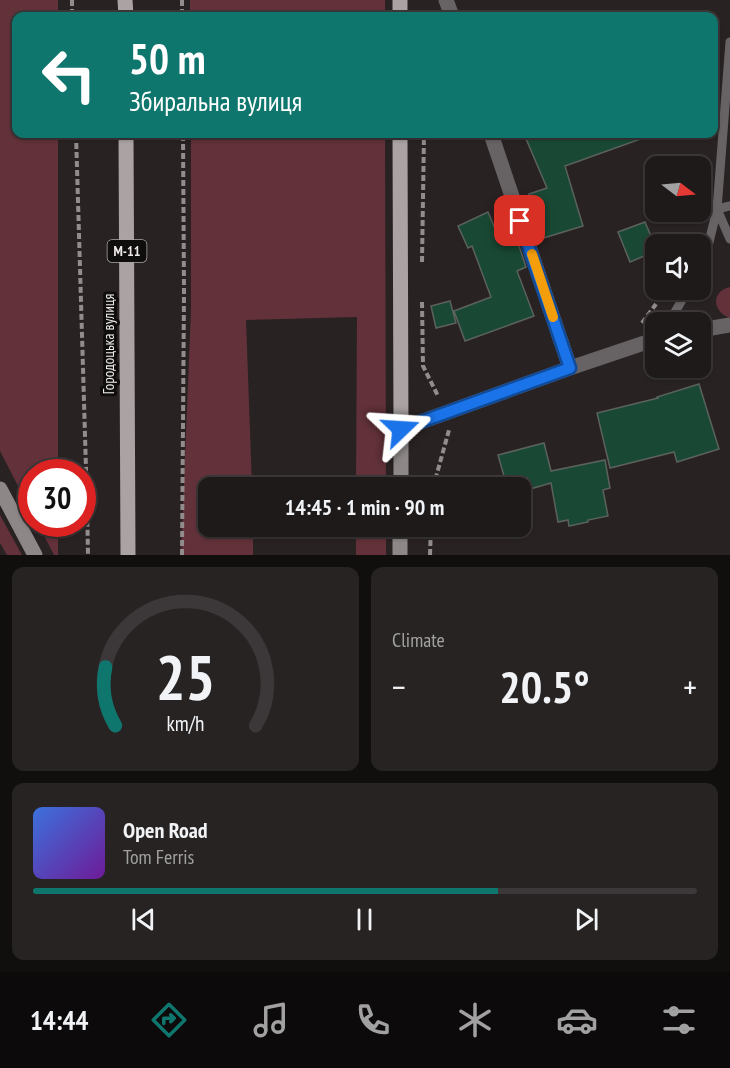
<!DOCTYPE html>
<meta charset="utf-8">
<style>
:root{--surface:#1f1a1a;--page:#272323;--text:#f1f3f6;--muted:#a1a1a2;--line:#3c3839;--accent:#0f766e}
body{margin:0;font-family:"PT Sans Narrow",sans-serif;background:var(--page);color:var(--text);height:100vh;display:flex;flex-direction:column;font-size:22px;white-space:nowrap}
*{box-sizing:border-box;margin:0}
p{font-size:20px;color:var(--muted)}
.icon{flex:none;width:33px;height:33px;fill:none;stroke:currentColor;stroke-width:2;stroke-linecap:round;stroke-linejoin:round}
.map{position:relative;height:555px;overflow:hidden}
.drawer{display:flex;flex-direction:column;gap:12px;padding:12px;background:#110e0e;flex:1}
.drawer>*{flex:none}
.top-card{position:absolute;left:12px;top:12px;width:706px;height:126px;border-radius:12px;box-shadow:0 2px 4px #0004,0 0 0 2px var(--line);background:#0f766e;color:#fff;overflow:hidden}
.needle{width:39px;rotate:106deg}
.fabs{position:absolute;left:645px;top:156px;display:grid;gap:12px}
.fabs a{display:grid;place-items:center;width:66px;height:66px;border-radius:12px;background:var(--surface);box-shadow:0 2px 4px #0004,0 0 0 2px var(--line);font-size:30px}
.speed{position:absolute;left:18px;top:459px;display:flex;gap:12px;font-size:30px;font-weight:700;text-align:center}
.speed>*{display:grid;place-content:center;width:78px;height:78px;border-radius:50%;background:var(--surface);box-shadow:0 2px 4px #0004,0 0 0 2px var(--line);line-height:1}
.speed .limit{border:9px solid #d22;background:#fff;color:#111}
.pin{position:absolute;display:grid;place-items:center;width:51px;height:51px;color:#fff;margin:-26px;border-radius:12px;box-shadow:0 3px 9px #0006}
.me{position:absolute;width:66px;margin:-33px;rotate:70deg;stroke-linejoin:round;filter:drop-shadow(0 0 4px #0008)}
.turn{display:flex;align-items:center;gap:21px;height:126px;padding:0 18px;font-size:27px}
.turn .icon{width:78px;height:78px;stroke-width:2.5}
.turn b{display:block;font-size:42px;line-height:51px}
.big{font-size:45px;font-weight:700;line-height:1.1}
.drawer .tile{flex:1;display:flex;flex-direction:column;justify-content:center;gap:9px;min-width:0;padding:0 21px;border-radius:12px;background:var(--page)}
.drawer .dial{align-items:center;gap:0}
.dial svg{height:156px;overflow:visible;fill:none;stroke:var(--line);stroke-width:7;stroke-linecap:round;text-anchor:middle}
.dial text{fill:var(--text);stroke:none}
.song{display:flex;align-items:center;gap:18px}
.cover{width:72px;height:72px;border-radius:9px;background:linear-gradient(135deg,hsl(220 70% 55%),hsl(280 70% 35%))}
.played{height:6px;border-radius:3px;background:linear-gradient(90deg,var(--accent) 70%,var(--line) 70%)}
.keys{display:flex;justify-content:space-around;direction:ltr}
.heat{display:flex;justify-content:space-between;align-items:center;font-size:33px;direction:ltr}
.drawer .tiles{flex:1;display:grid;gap:12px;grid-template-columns:1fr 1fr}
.tile:last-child{grid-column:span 2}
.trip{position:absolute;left:198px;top:477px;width:333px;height:60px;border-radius:12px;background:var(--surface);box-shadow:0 2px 4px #0004,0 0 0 2px var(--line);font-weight:700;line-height:60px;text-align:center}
.tabs{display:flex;height:96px;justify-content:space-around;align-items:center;background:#0c0a0a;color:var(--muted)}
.tabs .icon{width:42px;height:42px}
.tabs .active{color:var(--accent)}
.tabs b{font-size:27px;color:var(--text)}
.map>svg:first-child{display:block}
</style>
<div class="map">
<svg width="730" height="555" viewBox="0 0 730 555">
<rect width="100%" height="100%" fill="#292223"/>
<path fill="#623139" d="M0 0H58V16H16V134H58V472H32L31 511 0 451Z
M190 0H385V16H190Z
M191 134H385L386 487H356L357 317 246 320 252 487 208 488V526L253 527V555H181L191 310Z
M730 287V318C712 312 711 291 730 287Z
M0 515 22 555H7L0 543Z
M38 524H58V555H54Z
M356 527H386V555H356Z"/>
<path fill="#194935" stroke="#5b625e" stroke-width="1.5" d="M524 134H649V136L565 166 583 226 537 240 532 224 537 222 529 194 547 188Z
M488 212 499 238 514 231 526 267 517 271 534 316 465 341 454 311 491 297 472 246 468 248 458 226Z
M645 222 656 248V251L630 262 618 232Z
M450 301 456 323 436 328 431 306Z
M699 384 719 449 677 462 674 452 610 468 597 413 658 398 657 397Z
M544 443 551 471 605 460 610 488 603 490 608 516 588 520V522L569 526 568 520 558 522 551 483 530 489 527 478 506 483 498 455Z"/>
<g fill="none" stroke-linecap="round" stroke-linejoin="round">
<path stroke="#928c8c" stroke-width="4" stroke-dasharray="6 3" stroke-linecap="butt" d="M72 0V16
M182 0V16
M76 134 87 502 88 555
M422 262 424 134
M422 302 423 366 438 396
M642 323 656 304
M433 488 449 430
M182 555 184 292 183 134
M430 555 431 526"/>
<path stroke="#676364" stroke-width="9" d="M730 206 717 209 730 239
M700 267 705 259 717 209 730 42
M669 322 688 290"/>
<path stroke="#676364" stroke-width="15" d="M446 0 452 16
M491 134 570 368
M700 330 730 325
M401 429 570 368 656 339"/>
<path stroke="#8d8787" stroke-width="15" d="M401 488V429
M0 489 35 555
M400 555V526"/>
<path stroke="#aaa2a3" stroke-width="15" d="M125 0 126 16
M400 0V16
M126 134 128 555
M400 134 401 429"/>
</g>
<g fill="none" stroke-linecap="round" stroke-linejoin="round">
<defs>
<path id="route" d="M401 429 570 368 520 221"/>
</defs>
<use href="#route" stroke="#114b97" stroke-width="15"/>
<use href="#route" stroke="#1a73e8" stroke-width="10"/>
<path stroke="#f59e0b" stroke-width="10" d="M532 254 553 317"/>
</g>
<g text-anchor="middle" stroke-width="6" stroke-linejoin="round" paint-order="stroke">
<rect fill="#100d0d" stroke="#aca8a8" stroke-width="1.5" x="107.5" y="240" width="39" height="22" rx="4.5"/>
<g font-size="14" font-weight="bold" fill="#efeaea">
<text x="127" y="256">М-11</text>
</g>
<g font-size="15" fill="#efeaea" stroke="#100d0d">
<text transform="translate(109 344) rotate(-90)" y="5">Городоцька вулиця</text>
</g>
</g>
</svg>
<div class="fabs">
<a><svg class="needle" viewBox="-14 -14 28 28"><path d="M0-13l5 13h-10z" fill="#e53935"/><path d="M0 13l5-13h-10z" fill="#a1a1a2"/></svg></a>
<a><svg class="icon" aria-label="sound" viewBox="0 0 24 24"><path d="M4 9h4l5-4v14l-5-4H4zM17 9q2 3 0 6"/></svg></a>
<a><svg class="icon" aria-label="layers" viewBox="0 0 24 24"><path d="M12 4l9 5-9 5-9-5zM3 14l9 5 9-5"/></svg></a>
</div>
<div class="speed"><div class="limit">30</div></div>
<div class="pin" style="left:520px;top:221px;background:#d93025"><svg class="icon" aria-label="arrive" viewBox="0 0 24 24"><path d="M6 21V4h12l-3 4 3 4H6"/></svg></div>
<svg class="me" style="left:401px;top:429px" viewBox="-20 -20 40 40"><path d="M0-17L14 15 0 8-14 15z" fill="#1a73e8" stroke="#fff" stroke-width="4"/></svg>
<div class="trip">14:45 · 1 min · 90 m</div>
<div class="top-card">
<div class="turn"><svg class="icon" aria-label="left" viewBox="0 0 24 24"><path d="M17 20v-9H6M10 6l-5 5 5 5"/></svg><div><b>50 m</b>Збиральна вулиця</div></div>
</div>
</div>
<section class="drawer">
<div class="tiles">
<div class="tile dial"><svg viewBox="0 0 100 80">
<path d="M14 69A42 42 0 1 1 86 69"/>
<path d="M14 69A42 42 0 0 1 9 39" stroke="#0f766e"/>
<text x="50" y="56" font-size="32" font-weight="700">25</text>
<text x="50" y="72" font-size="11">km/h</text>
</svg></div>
<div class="tile"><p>Climate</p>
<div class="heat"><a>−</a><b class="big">20.5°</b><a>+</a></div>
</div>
<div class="tile">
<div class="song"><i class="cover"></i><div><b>Open Road</b><p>Tom Ferris</p></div></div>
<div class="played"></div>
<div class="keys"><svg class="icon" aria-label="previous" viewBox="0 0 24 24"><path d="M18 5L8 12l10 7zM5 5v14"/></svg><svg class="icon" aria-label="pause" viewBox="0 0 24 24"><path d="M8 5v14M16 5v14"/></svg><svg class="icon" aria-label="next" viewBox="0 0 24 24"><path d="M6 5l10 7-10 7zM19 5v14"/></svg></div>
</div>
</div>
</section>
<nav class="tabs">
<b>14:44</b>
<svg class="icon active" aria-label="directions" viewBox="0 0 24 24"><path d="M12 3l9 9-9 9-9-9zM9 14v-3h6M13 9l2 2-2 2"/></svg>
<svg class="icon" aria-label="music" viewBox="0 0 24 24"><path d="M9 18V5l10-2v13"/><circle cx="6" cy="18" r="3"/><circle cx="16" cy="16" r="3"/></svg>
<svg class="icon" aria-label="phone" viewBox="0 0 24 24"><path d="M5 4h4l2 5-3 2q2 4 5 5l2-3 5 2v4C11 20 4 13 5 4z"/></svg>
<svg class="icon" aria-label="climate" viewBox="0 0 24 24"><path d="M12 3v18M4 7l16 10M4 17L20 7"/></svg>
<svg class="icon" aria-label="car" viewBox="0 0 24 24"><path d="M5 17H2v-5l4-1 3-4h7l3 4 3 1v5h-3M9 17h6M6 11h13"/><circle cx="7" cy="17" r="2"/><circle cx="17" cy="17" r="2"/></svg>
<svg class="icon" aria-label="filters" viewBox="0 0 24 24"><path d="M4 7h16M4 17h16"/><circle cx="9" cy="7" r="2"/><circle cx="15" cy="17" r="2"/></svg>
</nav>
